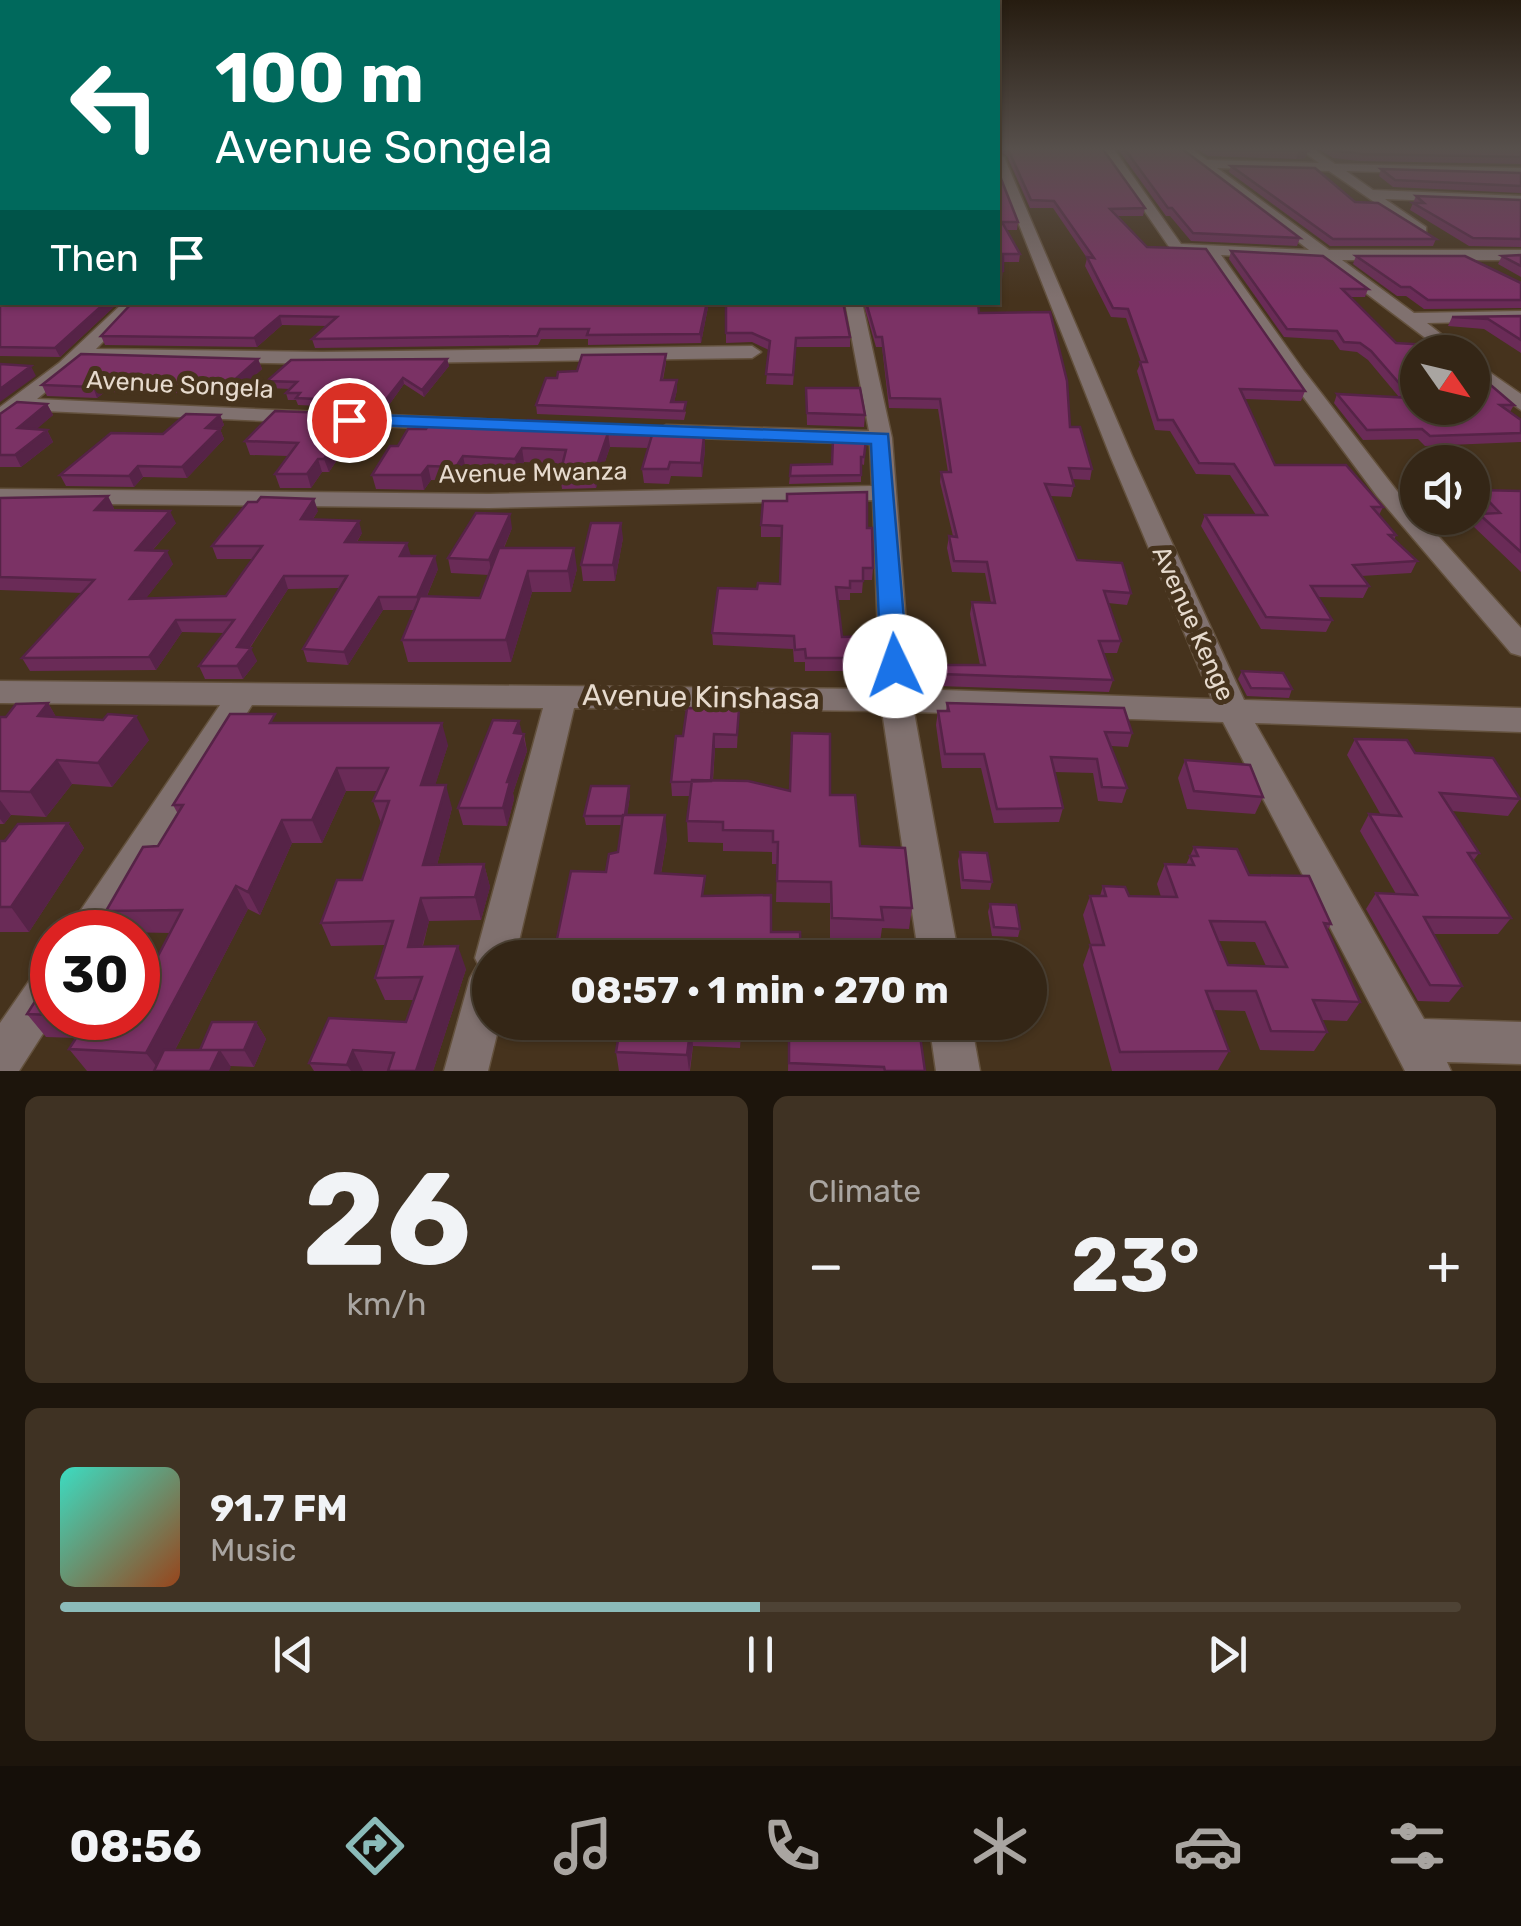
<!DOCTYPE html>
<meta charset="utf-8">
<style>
:root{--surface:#342616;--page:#3f3223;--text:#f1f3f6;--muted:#a9a5a1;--line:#4e4335;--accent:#8bbbb9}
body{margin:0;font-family:Rubik,sans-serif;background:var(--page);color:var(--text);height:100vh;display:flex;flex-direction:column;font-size:38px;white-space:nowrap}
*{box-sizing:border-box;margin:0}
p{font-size:32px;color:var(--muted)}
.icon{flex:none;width:55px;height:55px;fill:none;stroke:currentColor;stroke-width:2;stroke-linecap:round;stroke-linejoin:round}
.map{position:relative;height:1071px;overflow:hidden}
.drawer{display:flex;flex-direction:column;gap:25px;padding:25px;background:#1d150c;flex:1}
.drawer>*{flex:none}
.top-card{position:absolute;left:0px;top:0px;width:1000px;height:305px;box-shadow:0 2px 8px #0004,0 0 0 2px var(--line);background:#00695c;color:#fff;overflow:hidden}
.needle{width:65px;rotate:124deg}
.fabs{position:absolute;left:1400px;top:335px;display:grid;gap:20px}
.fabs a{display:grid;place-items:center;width:90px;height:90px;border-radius:50%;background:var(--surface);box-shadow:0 2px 8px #0004,0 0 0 2px var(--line);font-size:50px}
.speed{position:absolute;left:30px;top:910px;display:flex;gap:20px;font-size:50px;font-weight:700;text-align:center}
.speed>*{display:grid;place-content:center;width:130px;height:130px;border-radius:50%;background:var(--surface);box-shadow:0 2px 8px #0004,0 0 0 2px var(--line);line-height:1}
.speed .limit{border:15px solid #d22;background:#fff;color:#111}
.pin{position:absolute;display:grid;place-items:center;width:85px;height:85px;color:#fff;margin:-42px;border:5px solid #fff;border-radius:50%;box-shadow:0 2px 10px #0007}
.me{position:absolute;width:110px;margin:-55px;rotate:357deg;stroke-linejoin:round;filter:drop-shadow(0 0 8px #0008)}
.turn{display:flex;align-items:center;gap:35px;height:210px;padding:0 50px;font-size:45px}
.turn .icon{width:130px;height:130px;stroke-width:2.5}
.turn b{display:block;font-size:70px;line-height:85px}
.then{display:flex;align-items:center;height:95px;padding:0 50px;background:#0003;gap:20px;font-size:38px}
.big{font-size:75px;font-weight:700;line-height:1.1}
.drawer .widget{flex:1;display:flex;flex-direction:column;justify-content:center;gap:15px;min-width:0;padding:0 35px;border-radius:15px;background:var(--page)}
.drawer .dial{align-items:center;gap:0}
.dial b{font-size:130px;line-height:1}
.song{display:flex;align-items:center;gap:30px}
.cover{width:120px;height:120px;border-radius:15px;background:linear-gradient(135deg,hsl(170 70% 55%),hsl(20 70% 35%))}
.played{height:10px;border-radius:5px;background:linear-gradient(90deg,var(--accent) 50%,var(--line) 50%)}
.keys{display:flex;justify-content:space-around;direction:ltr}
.heat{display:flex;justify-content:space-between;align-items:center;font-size:55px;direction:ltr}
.drawer .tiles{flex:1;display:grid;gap:25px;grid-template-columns:1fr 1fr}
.widget:last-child{grid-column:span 2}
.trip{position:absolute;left:472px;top:940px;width:575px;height:100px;border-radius:50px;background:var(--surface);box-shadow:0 2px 8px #0004,0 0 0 2px var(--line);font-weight:700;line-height:100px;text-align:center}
.menu{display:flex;height:160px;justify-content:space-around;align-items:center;background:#150f09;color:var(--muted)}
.menu .icon{width:70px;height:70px}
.menu .selected{color:var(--accent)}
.menu b{font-size:45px;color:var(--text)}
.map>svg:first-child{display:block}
</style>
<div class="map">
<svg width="1521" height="1071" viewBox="0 0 1521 1071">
<rect width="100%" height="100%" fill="#46331d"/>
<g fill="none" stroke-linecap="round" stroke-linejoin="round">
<defs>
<path id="minor" d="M1101 148H1113L1181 244 1309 250 1177 148H1190L1207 160 1319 163 1299 148H1312L1335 164 1521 168V176L1346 171 1373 190 1521 196V204L1385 199 1426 227V233L1421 234 1329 171 1217 168 1329 250H1521V260H1342L1414 313 1521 311V321L1427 323 1464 352H1444L1322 260 1221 255 1304 371 1418 518H1422L1521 628V656L1511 653 1377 496 1290 379 1206 254 1172 251Z
M998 153 1004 157 1133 458 1244 700 1521 708V732L1255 723 1424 1019 1521 1022V1064L1447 1062 1451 1071H1405L1223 722 914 712 959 958H919L882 711 574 708 515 958H490V1022H500L488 1071H444L470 978 478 964 475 958 543 708 252 705 107 932H66L220 705 0 703V681L880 689 873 500 489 508 0 503V489L489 494 872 486 870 444 666 437 655 431 666 425 869 431 845 302H862L892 438 911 689 1212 699 1111 458 998 171Z
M124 302H142L96 349 322 352 752 346 761 352 752 358 322 364 84 360 37 399 564 423 567 428 564 433 556 434 22 410 0 423V407L59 363Z
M1472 360 1521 394V410L1472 376Z
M52 963 53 1018 19 1071H0V1023L38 968Z
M929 1022H971L980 1071H936Z"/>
</defs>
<use href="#minor" stroke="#63513d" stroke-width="3"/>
<use href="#minor" fill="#80716f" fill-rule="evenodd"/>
</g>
<path fill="#6a2b57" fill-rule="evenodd" d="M0 148H2L119 302 60 357 0 356V292L2 291 1 288 0 289V153H2V148Z
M998 148H1102L1145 208 1143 216H1118L1147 247 1305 391 1301 401 1245 399 1275 465 1383 507 1379 515 1396 535 1394 540 1417 561 1411 573 1361 576 1369 586 1363 598 1318 597 1332 620 1326 632 1261 629 1201 526 1205 515H1256L1230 475 1196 474 1170 431 1155 430 1137 371 1141 362 1126 318 1111 317 1085 266 1087 258 1053 208H1030L1007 156 998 151Z
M1117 148H1181L1300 238 1297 246 1191 241 1170 216H1166Z
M1196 148H1305L1308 151 1305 158 1296 159 1208 156Z
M1317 148H1521V164L1360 161 1333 158Z
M1231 166 1355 202 1436 239 1433 246H1330L1229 172Z
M1381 169 1521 173V193L1393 187 1379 176Z
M998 171 1018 222 1017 230H1007L1020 254 1019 262H1003L1002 280H998Z
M1416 196 1521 200V247L1469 246 1410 210Z
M1231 251 1368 289 1365 297H1350L1396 343 1472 369 1514 405 1510 412 1521 420V442L1425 446 1418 439 1363 440 1334 403 1337 394 1399 397 1368 360 1357 352 1340 350 1333 340 1284 337 1229 259Z
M1521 255V277L1498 264 1502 256Z
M1356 256 1521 283V308L1424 309 1406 296H1397L1353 264Z
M133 302 515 304 709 302 701 343 588 345V339H541L538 345 315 348 312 339 327 326 282 325 257 347 105 345 101 336Z
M726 302 850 337V347H796L793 385 766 384 769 350 752 342 726 343Z
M863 302H978L979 313 1070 427 1092 469 1090 480 1072 479 1074 486 1071 497 1050 496 1077 560 1131 593 1127 605 1108 603 1121 641 1117 653H1103L1113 680 1109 692 939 686 937 677 939 665H980L970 614 972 602 991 603 985 573 952 572 947 548 949 536H953L940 482 941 472H948L938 409 889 408 882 347H876Z
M1521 316V353L1484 329 1448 326 1452 317Z
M666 354V363L663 380 677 390 674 402 686 412 684 420 537 414 536 405 557 378 577 371Z
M258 359 262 369 234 394 105 392 97 398 47 396 42 385Z
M447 359 449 366 424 397 404 384 386 409 298 405 296 400H288L286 393 290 389 269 388 267 381Z
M806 388 865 415 864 427 807 425Z
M47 404 53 415 36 429 47 430 53 442 21 467H0V414Z
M220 415 224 425 220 429 224 439 187 478 143 477 134 487 66 486 60 475 163 434Z
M359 427 329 472H322L311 488H280L275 474 288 456 250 455 245 441Z
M477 427 700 430 701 436H704L705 450 702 477 671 476 669 484 644 483 642 469 648 448 610 447 596 488 562 489 560 474 563 464 524 462 518 473 466 470 459 481 431 480 424 490 376 489 372 475 398 446Z
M866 440 864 465 861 464V482L789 484 791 465 832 464Z
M1478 490 1521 491V572L1473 526 1479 514 1482 513 1472 504Z
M0 498 114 508 112 511 176 523 152 551 173 564 146 598 226 596 253 559H217L212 546 318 511 313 519 362 533 357 542 410 556 438 569 427 596 480 598 489 575 451 573 448 558 512 528 504 548 577 569 571 592H532L511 662H408L402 640 414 610H383L348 665 307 662 303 649 339 588 288 589 250 648 257 661 243 679H205L199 666 224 633 182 632 156 670 30 671 22 658 83 593 0 590Z
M761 525 867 528 873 568 872 580H863L862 593H850V600H837L842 637 877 668 876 680H854L853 671H805V662H794L793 649 713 645 712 633 757 589 780 584 782 537H761Z
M623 538 615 581H583L581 565Z
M1242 671 1292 689 1289 698 1247 696 1238 679Z
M48 703 56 717 149 740 112 787 72 784 46 817 11 815 4 824H0V717H6Z
M947 703 1132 733 1128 747 1111 746 1127 788 1122 803 1098 801 1093 773 1055 772 1063 808 1059 822 994 823 981 768H942L936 725 938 711H946Z
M739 709 737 748H715L713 781 830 795 860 846 912 908 909 929 882 928 880 942 830 940V903L776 902 777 864H772V852L723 851V843L688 842 687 821 690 796H672L671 782 683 736Z
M278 723 448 745 435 785 452 808 437 865 484 864 490 887 481 920 429 921 423 946 466 969 433 1071H314L309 1063 406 1022 414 1000H385L375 978 386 945 331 946 321 923 362 880 381 823 373 801 378 791H346L322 843H292L260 915 248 909 175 1050H200L256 1022 266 1039 254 1067 230 1066 229 1071H87L69 1049 76 1038 46 1037 27 1014 52 996V1018H138L158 956 170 933 120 932 106 911 158 846 178 814 173 805Z
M522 734H524L527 751 513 793 514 799 507 826 463 825 458 808Z
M1355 739 1415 753 1520 799 1508 816 1452 811 1479 853 1473 861 1511 918 1498 934H1433L1462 986 1449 1002 1418 1001 1366 909 1376 893 1396 894 1360 831 1369 814 1381 815 1347 755Z
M1185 760 1263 797 1255 814 1187 809 1178 778Z
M630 795 627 815 667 838 661 874 771 932 801 958 606 872 618 852 621 825H586L584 816Z
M68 823 84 848 29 932H0V841Z
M1194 847 1249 875 1331 924 1327 931 1360 1002 1347 1021 1322 1020 1327 1032 1314 1051 1260 1050 1245 1011 1213 1010 1229 1051 1218 1070 1112 1071 1083 965 1090 945H1091L1083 915 1090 896H1100L1103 886 1129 896 1161 897 1157 884 1165 864 1186 865ZM1218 941 1255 942 1266 966 1228 965Z
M960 852 992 882 990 890 961 889 958 861Z
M990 904 1020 929 1018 937 992 936 988 912Z
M565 1022H742L740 1048 693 1046 690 1071H619L616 1052 620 1027 565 1025Z
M789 1022 925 1071H788Z"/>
<path fill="#562347" d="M1308 151 1305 158 1296 159 1298 152Z
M106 302H119L60 357 55 348Z
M707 302H709L701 343 700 334Z
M280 316 282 325 257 347 254 338Z
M258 359 262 369 234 394 230 384Z
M447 359 449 366 424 397 422 390Z
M31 366 36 376 0 402V389Z
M403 378 404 384 386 409 384 402Z
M677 380V390L672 412 671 402Z
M100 381 105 392 97 398 93 387Z
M47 404 53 415 24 440 18 428Z
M355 414 359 427 329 472 324 459Z
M220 415 224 425 210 439 206 428Z
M220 429 224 439 187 478 182 467Z
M47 430 53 442 21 467 15 455Z
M608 433 610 447 596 488 594 474Z
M704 436 705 450 702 477 701 463Z
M522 448 524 462 518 473 515 459Z
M463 456 466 470 459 481 456 467Z
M318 459 322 472 311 488 307 474Z
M138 466 143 477 134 487 129 476Z
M428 466 431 480 424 490 421 475Z
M108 496 114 508 101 523 95 510Z
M314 499 318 511 305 531 301 519Z
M170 511 176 523 142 562 136 550Z
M510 514 512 528 492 575 489 560Z
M359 521 362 533 349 554 345 542Z
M621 523 623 538 615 581 613 565Z
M407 543 411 556H400Z
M574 548 577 569 571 592 568 571Z
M167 551 173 564 136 611 130 599Z
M435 556 438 569 421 610 417 597Z
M528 571 532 592 511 662 506 640Z
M284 576 288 589 242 659 251 648 257 661 243 679 237 666V647Z
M379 597 383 610 348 665 344 652Z
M176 620 182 632 156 670 149 657Z
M48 703 62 727 38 716Z
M136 716 149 740 112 787 98 763Z
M519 721 527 751 513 793 514 799 507 826 503 808 514 733Z
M442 723 448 745 428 808 421 785Z
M714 734 715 748 711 796V782Z
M57 760 72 784 46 817 30 792Z
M337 768 346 791 322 843 312 820Z
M446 785 452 808 431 888 423 865Z
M629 786 630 795 626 825 624 816Z
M0 800 11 815 4 824 0 819Z
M665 815 667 838 657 896 655 873Z
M282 820 292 843 260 915 248 892Z
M68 823 84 848 29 932 11 907Z
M484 864 490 887 481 920 475 897Z
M236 886 248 909 164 1071H160L146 1053Z
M421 898 429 921 416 969 408 947Z
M458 946 466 969 433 1071H416Z
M256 1022 266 1039 254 1067 244 1050Z
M691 1024 693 1046 689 1071 687 1055Z
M220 1050 231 1067 229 1071H210Z
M353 1050 363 1071H351L347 1065Z"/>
<path fill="#7b3265" stroke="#562347" stroke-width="2.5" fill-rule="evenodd" d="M2 148V180L0 179V153H2Z
M1006 148H1102L1145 208 1110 209 1147 247 1206 249 1305 391 1240 389 1275 465H1346L1383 507H1372L1396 535H1389L1417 561 1353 565 1369 586H1311L1332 620 1266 617 1205 515H1267L1234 464 1199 463 1173 420H1158L1140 362H1147L1128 309 1113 308 1087 257 1094 258 1054 201 1031 200 1008 149Z
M1124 148H1181L1300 238 1193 233 1172 208H1168Z
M1207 148H1305L1308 151 1210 150Z
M1330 148H1521V157L1363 154 1335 151Z
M1231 166 1315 168 1355 202 1378 203 1436 239H1333Z
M1381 169 1521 173V186L1395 180Z
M998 171 1018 222H1002L1020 254H1003V271H998Z
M2 180V302H106L55 348 0 347V292L2 291 0 279V187Z
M1416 196 1521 200V239L1473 238 1413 203H1424Z
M1231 251 1323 256 1368 289H1342L1396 343 1446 346 1453 352H1418V408H1472V369L1514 405H1500L1521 420V433L1430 436 1422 429 1367 430 1337 394 1412 398 1371 351 1360 343 1344 342 1337 331 1287 329Z
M1521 255V266L1502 256Z
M1356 256H1465L1521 283V300H1428L1410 287H1401Z
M133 302 515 304 517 302H707L700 334 587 335 589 329H540L537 336 312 339 337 317 280 316 254 338 101 336Z
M726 302H843L850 337 796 338 793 375 766 374 770 341 752 333H726Z
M866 302H978L979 313 1050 312 1067 381 1070 427H1080L1092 469 1069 468 1074 486 1045 484 1077 560 1122 563 1131 593 1104 591 1121 641H1099L1113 680 941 674 939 665H985L972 602 995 603 987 562 954 561 949 536 957 537 941 472H951L940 399 890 398 882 337H876Z
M1521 316V340L1488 319 1452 317Z
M81 354 258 359 230 384 100 381 93 387 42 385Z
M666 354 661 380H677L671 402H686L684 411 536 405 546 378H557L558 372 577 371 582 355Z
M447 359 422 390 403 378 384 402 296 398 300 393H286L297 382 267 381 291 360Z
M0 364 31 366 0 389Z
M806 388H860L865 415 807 413Z
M17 402 47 404 18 428 47 430 15 455H0V414Z
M275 411 355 414 324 459H318L307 474H275L298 443 245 441Z
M186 414 220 415 206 428 220 429 182 467 138 466 129 476 60 475 111 433 163 434Z
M434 418 475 419 470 427 525 428 528 420 700 430 699 436H704L701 463 670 462 668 469H642L652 435 608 433 594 474H560L566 450 522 448 515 459 463 456 456 467 428 466 421 475H372L390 446H398L408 429H426Z
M833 439 866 440 864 457H861V475L790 476 791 465 832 464Z
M1478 490 1521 491V552L1479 514 1500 513Z
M867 492V528H872L873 568H863V581H850V588L836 587 842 637 875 636 877 668H855L854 658H806L805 649 795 650 794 636 712 633 718 588 757 589 758 583 780 584 782 526 761 525 763 501H787V494Z
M108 496 95 510 170 511 136 550 167 551 130 599 226 596 262 546H212L248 502H257L261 497 314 499 301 519 359 521 345 542 407 543 400 556H435L417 597H379L344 652 303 649 347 576H284L237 647 251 648 237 666H199L234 620H176L149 657 22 658 94 580 0 577V498Z
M476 513 510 514 489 560 448 558Z
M591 523H621L613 565H581Z
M499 548H574L568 571H528L506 640H402L420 596 480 598Z
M1242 671 1283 673 1292 689 1251 688Z
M48 703 38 716 103 720 108 714 136 716 98 763 57 760 30 792 0 791V717H6L16 704Z
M947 703 1124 708 1132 733 1105 732 1127 788 1102 787 1097 759 1051 757 1063 808 997 809 984 754H945L938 711H949Z
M687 708 739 709 737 735 714 734 711 781 671 782 676 736H683Z
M230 714H275L270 723H442L421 785H446L423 865 484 864 475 897 421 898 408 947 458 946 416 1071H388L394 1053 353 1050 347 1065 309 1063 329 1018 406 1022 422 977 375 978 393 921 321 923 337 880H362L389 801H373L388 768H337L312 820H282L248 892 236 886 146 1053 69 1049 89 1018H138V955L158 956 182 910 106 911 143 847 158 846 183 805H173Z
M493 720 519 721 514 733 524 734 507 782H510L503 808H458Z
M792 733 830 734V795H855L860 846 905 848 912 908 881 907 883 920 832 918 831 882 777 881 778 842H773V831L723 830V822L687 821 692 780 748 781 790 791Z
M1355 739 1407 740 1415 753 1493 758 1520 799 1440 793 1479 853H1468L1511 918 1424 917 1462 986 1430 985 1376 893 1417 895 1369 814 1401 816Z
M1185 760 1250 765 1263 797 1194 791Z
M591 786H629L625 815 623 816H584Z
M623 815H665L655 873 705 876 702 896 771 895V932H800L801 958H553L571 871 606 872 609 854 618 852Z
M68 823 11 907H0V841H5L18 824Z
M1194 847 1237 849 1249 875 1309 876 1331 924 1324 923 1360 1002 1313 1000 1327 1032 1271 1031 1256 991H1206L1229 1051 1120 1052 1090 945H1104L1090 896H1106L1103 886 1125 887 1129 896 1177 897 1165 864 1194 865 1190 856H1198ZM1210 921 1265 922 1287 967 1228 965Z
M960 852 987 853 992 882 963 880Z
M990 904 1016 905 1020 929 994 927Z
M39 995 52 996V1015L27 1014Z
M212 1022H256L244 1050H200Z
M621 1022H740L739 1026 691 1024 687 1055 616 1052Z
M789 1022H918L925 1071H885L884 1067 789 1063Z
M164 1050H220L210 1071H154Z"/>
<linearGradient id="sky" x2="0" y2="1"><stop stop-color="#261c10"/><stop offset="0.5" stop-color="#57504c"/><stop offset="1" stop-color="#57504c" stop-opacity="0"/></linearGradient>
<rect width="1521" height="298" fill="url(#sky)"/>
<path fill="#1a73e8" stroke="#114b97" stroke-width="2.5" d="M349 414 888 434 908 666 904 672H885L881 666 871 444 343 424 340 420Z"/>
<g text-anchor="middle" stroke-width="10" stroke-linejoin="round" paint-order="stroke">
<g font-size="25" fill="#e6dacd" stroke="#46331d">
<text transform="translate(180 384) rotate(3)" y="9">Avenue Songela</text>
<text transform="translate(533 472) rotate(-1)" y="9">Avenue Mwanza</text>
<text transform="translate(1194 623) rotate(66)" y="9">Avenue Kenge</text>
</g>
<g font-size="30" fill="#e6dacd" stroke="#46331d">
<text transform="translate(701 697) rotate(1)" y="10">Avenue Kinshasa</text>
</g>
</g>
</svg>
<div class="fabs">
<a><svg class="needle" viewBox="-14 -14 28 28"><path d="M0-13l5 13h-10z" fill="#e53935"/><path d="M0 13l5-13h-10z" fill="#a9a5a1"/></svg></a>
<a><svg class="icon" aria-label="sound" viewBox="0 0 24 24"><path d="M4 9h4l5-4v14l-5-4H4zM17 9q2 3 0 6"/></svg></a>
</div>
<div class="speed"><div class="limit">30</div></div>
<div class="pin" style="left:349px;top:420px;background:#d93025"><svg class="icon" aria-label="arrive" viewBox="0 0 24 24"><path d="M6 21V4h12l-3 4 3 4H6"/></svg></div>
<svg class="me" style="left:895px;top:666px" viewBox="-20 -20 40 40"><circle r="19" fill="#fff"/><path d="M0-13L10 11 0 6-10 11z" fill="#1a73e8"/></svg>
<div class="trip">08:57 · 1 min · 270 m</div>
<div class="top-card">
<div class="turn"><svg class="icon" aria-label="left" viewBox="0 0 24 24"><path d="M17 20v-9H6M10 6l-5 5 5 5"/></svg><div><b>100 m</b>Avenue Songela</div></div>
<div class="then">Then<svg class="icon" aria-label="arrive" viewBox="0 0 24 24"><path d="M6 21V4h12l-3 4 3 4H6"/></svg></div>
</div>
</div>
<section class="drawer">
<div class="tiles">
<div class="widget dial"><b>26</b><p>km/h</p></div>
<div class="widget"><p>Climate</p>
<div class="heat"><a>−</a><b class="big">23°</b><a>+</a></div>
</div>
<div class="widget">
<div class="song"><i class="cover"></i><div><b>91.7 FM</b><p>Music</p></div></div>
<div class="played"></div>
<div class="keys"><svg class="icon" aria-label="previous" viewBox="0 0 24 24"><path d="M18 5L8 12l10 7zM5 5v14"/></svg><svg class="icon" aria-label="pause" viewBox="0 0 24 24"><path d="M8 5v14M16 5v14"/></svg><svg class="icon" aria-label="next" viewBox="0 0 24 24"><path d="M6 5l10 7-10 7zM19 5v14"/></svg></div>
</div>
</div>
</section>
<nav class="menu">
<b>08:56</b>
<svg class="icon selected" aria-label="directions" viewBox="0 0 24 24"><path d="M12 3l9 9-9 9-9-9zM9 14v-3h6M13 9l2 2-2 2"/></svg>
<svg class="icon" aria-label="music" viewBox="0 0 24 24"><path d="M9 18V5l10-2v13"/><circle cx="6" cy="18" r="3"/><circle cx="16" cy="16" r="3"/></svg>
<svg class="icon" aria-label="phone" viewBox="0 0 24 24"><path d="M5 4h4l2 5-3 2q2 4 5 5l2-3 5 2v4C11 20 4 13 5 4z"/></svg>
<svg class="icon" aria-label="climate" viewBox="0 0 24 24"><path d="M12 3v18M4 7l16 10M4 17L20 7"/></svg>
<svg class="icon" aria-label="car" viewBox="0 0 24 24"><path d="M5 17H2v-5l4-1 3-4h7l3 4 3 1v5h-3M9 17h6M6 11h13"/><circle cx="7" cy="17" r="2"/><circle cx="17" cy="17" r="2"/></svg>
<svg class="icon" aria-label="filters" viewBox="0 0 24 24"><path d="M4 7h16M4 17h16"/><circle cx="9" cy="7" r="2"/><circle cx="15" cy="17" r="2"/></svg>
</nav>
